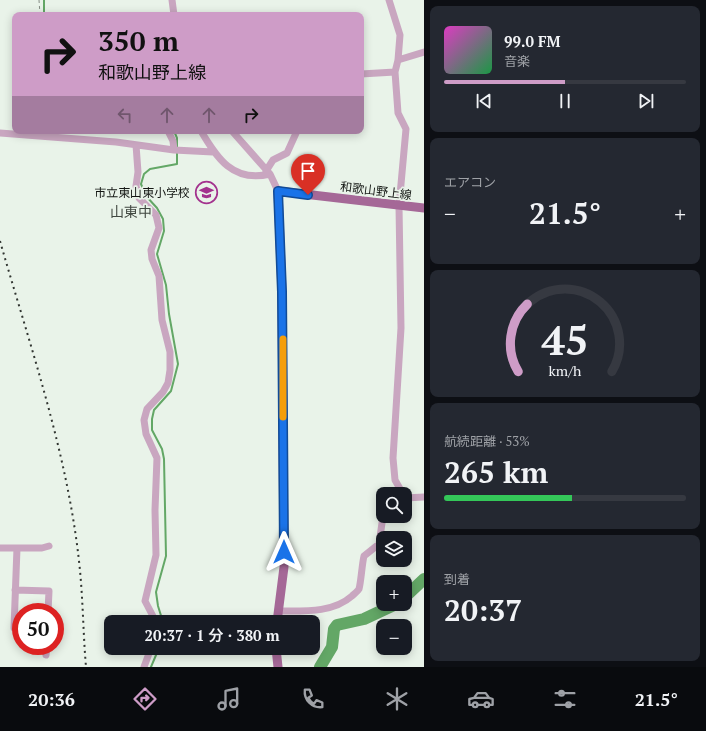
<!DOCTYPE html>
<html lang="ja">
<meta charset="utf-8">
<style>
:root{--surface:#171b24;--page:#242831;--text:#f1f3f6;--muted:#9ea1a6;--line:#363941;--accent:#ce9cc7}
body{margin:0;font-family:"PT Serif","Noto Sans JP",serif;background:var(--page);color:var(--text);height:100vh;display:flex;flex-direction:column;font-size:15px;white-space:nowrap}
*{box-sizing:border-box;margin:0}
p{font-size:13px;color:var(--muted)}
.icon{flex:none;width:22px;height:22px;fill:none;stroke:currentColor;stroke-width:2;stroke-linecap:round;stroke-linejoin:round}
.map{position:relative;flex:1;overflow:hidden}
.details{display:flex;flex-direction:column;gap:6px;padding:6px;background:#0d0f14;width:282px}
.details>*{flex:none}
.banner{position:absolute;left:12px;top:12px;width:352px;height:122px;border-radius:8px;box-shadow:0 2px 10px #0003;background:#ce9cc7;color:#111;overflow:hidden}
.controls{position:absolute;left:376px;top:487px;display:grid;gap:8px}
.controls a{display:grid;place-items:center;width:36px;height:36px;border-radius:8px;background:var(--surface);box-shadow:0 2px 10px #0003;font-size:20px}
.speed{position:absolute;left:12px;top:603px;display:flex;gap:8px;font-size:20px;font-weight:700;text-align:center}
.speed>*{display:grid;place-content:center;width:52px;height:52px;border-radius:50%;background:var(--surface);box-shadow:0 2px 10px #0003;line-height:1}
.speed .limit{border:6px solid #d22;background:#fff;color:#111}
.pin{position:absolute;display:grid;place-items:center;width:34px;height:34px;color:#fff;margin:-41px -17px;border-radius:50% 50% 50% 0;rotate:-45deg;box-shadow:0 0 4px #0007}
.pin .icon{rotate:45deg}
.me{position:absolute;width:44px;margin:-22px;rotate:0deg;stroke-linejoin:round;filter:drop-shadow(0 0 3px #0008)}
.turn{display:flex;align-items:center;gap:14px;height:84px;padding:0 20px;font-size:18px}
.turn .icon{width:52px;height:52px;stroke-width:2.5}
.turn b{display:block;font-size:28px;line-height:34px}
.lanes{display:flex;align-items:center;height:38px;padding:0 20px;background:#0003;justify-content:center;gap:20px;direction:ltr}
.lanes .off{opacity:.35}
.big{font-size:30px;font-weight:600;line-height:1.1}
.details .tile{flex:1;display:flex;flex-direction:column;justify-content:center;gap:6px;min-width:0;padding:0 14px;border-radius:8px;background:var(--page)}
.details .dial{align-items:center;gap:0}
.dial svg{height:104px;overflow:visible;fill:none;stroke:var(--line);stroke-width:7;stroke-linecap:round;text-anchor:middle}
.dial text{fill:var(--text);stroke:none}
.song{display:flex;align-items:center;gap:12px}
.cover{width:48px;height:48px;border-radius:6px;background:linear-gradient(135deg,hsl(310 70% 55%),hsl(140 70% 35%))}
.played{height:4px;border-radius:2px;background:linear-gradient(90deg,var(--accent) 50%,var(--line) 50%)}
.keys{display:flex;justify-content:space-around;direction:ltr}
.heat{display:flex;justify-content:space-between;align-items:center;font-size:22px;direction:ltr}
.charge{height:6px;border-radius:3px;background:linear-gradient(90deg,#34c759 53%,var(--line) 0)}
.trip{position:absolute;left:104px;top:615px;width:216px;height:40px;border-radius:8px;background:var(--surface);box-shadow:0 2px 10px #0003;font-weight:600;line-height:40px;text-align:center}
.tab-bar{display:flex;height:64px;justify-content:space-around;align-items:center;background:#090b0e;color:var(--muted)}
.tab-bar .icon{width:28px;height:28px}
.tab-bar .selected{color:var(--accent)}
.tab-bar b{font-size:18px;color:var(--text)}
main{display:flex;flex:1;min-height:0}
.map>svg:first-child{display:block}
</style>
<main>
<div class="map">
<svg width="424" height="667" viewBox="0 0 424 667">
<rect width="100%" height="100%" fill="#e9f3e9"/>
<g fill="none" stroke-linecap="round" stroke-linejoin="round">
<path stroke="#63a766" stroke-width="2" d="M44 15V0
M163 622 158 606 156 592 166 556 164 459 162 449 152 430V419L154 410 171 391 178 364 169 314 166 285 157 254 164 231 163 219 157 208 146 196 141 184 144 174 150 169 177 164V138L174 131
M151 667 159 648"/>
<path stroke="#63a766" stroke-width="12" d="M405 597 424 579
M320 667 332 647 334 629 337 625 364 619 396 604"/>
<path stroke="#868d86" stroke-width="1" stroke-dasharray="3 3" stroke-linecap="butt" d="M39 0 40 15"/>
<path stroke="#c9a6c0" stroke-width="7" d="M172 0 174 15
M389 0 400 35 398 60 395 72 398 113 406 129 399 206 401 328 393 458 395 480 403 494
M398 60 424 52
M361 74 395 72
M168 131 173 141 174 150
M201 131C217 158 233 183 270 174
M232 131 270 174 278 191
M0 133 116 142 174 150 213 152
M136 145 138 172 136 186 139 198 156 215 159 228 151 250 152 259 159 276 162 320 170 352V370L168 383 163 392 147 409 144 420 146 434 157 458 155 510 156 555 145 601 156 622
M266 171 273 160 287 153 297 131
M405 498 424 497
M0 548H42L49 546
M15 590 49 591 48 612
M279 611C304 611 333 613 352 596 354 594 358 591 359 589 361 582 362 564 364 556L379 544 383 516
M14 628 17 548
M46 655 47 646
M144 667 151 648"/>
<path stroke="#a56897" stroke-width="9" d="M277 622 284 567 282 292 278 191 424 208
M276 648 278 667"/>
<path stroke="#313531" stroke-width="2" stroke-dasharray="2 4" stroke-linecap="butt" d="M0 241C30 346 67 452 79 561 83 596 83 632 86 667"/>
</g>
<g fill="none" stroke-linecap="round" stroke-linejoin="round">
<defs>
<path id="route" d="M284 552 282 292 278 191 308 195"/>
</defs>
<use href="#route" stroke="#114b97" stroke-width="10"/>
<use href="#route" stroke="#1a73e8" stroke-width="7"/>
<path stroke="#f59e0b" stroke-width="7" d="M283 339V417"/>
</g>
<defs>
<symbol id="school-ring" viewBox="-11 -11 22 22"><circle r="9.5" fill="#e9f3e9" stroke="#a3328e" stroke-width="1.5"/><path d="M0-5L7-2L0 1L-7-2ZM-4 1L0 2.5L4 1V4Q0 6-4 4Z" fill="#a3328e"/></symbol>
</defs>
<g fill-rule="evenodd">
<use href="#school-ring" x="194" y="180" width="25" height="25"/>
</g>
<g text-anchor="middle" stroke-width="3.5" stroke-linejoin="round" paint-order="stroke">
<g font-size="12" fill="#131613" stroke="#e9f3e9">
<text transform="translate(376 191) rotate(7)" y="4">和歌山野上線</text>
</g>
<g font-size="12" fill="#131613" stroke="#e9f3e9" text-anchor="end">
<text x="190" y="197">市立東山東小学校</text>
</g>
<g font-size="14" fill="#414841" stroke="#e9f3e9">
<text x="131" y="217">山東中</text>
</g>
</g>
</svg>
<div class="controls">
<a><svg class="icon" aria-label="search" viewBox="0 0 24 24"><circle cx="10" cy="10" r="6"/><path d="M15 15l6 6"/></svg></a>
<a><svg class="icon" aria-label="layers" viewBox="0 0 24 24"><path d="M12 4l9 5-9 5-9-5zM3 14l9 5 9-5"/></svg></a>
<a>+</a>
<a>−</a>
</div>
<div class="speed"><div class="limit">50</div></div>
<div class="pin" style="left:308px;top:195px;background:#d93025"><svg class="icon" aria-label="arrive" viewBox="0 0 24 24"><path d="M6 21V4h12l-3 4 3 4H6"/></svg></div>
<svg class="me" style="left:284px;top:552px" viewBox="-20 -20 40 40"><path d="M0-17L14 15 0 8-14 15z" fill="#1a73e8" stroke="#fff" stroke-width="4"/></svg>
<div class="trip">20:37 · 1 分 · 380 m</div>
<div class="banner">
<div class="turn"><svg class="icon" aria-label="right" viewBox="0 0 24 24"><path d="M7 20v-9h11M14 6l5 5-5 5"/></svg><div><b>350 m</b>和歌山野上線</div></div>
<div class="lanes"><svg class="icon off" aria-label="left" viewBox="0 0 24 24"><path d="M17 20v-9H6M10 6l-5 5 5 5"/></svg><svg class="icon off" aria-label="ahead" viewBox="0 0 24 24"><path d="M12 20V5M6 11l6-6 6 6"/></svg><svg class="icon off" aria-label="ahead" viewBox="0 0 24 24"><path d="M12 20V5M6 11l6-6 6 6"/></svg><svg class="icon" aria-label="right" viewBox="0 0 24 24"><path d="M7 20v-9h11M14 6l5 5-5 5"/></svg></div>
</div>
</div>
<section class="details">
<div class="tile">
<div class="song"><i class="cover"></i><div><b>99.0 FM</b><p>音楽</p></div></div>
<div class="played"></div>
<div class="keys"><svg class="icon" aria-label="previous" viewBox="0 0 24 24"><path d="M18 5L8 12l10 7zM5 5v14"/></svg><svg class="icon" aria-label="pause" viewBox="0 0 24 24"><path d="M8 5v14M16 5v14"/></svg><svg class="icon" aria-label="next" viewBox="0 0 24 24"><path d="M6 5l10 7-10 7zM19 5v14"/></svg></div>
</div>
<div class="tile"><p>エアコン</p>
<div class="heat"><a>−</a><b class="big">21.5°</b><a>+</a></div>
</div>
<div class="tile dial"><svg viewBox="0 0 100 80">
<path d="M14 69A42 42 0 1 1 86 69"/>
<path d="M14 69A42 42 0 0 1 21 17" stroke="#ce9cc7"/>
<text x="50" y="56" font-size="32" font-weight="700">45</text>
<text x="50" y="72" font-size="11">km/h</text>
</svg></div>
<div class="tile"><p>航続距離 · 53%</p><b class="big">265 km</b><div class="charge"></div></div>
<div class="tile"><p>到着</p><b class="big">20:37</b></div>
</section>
</main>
<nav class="tab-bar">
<b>20:36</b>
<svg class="icon selected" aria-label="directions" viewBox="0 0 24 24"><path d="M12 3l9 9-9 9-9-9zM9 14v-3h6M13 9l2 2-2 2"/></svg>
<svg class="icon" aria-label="music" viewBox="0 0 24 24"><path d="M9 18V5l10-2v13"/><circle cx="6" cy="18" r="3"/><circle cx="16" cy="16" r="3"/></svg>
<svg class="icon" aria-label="phone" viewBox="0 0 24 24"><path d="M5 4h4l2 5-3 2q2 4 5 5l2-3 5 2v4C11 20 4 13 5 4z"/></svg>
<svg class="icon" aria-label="climate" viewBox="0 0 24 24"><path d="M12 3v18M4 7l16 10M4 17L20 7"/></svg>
<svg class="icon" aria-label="car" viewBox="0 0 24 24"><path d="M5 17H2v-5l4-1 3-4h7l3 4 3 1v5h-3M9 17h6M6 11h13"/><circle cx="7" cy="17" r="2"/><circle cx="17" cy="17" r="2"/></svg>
<svg class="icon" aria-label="filters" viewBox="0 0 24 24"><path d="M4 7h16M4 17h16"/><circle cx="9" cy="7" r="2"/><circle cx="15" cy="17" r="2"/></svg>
<b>21.5°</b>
</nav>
